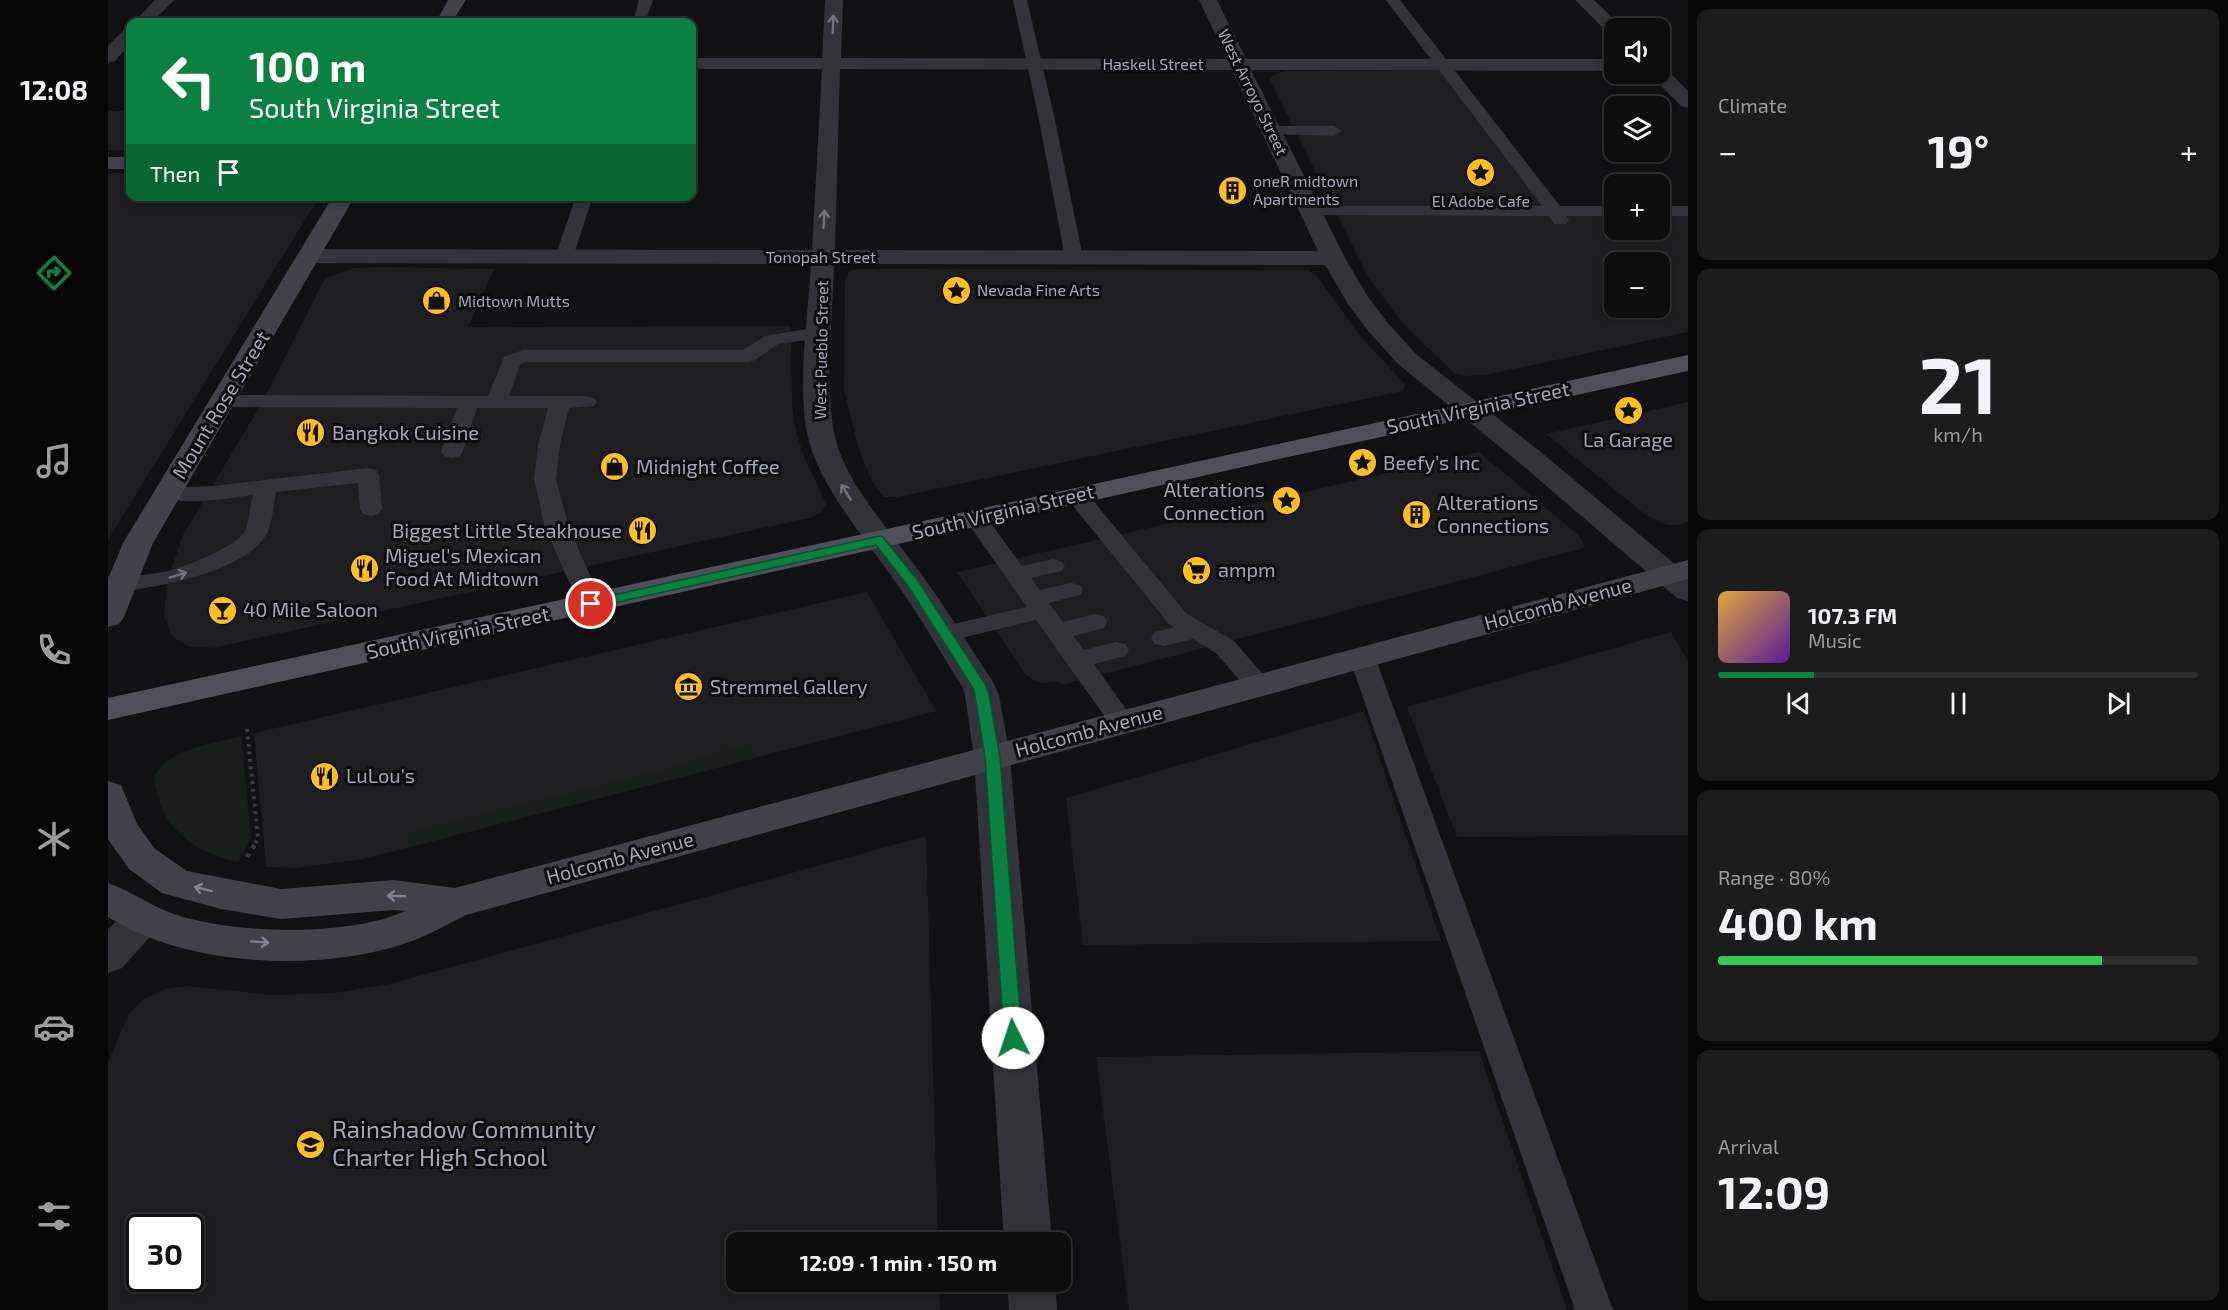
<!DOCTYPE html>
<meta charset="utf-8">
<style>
:root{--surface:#0e0e0f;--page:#1c1c1d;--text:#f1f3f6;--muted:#9b9c9e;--line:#2e2e2f;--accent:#0b8043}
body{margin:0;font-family:"Exo 2",sans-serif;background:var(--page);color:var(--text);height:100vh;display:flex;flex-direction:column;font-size:22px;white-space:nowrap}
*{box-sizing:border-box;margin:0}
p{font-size:20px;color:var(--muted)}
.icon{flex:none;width:33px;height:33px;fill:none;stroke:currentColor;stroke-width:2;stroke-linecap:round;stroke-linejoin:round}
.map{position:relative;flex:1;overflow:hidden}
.sheet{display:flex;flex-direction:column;gap:9px;padding:9px;background:#080808;width:540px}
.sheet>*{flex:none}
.top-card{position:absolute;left:18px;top:18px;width:570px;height:183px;border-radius:12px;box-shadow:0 3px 9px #0003,0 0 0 2px var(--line);background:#0b8043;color:#fff;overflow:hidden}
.controls{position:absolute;left:1496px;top:18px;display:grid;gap:12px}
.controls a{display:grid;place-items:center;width:66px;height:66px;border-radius:12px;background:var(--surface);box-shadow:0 3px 9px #0003,0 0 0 2px var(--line);font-size:30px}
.speed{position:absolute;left:18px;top:1214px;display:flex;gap:12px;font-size:30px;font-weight:700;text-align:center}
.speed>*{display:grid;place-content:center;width:78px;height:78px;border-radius:50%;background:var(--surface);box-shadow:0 3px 9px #0003,0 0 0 2px var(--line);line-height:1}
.speed .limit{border:3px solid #111;border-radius:9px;background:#fff;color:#111}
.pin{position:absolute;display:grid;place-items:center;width:51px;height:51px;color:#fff;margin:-26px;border:3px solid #fff;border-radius:50%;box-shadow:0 2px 6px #0007}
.me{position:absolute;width:66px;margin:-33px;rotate:356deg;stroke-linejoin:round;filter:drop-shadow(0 0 4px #0008)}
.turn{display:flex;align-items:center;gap:21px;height:126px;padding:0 24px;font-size:27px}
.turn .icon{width:78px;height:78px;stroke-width:2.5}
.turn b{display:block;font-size:42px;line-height:51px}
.then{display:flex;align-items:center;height:57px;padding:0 24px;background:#0003;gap:12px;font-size:22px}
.big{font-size:45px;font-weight:700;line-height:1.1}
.sheet .tile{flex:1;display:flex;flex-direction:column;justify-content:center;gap:9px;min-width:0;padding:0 21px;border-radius:12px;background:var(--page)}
.sheet .dial{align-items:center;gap:0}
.dial b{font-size:78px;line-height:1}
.song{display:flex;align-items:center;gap:18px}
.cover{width:72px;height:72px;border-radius:9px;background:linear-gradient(135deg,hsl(40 70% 55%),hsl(270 70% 35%))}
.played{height:6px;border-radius:3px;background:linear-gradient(90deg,var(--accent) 20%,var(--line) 20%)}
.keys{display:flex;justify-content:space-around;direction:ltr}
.heat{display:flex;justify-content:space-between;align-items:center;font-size:33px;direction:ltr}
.charge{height:9px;border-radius:4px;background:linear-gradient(90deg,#34c759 80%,var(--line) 0)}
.trip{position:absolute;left:618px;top:1232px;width:345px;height:60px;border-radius:12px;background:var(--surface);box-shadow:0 3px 9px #0003,0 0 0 2px var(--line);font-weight:700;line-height:60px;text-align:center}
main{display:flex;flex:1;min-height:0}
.menu{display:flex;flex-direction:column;width:108px;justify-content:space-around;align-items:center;background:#060606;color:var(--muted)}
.menu .icon{width:42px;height:42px}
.menu .active{color:var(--accent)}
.menu b{font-size:27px;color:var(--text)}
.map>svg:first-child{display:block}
</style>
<main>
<nav class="menu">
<b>12:08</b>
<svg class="icon active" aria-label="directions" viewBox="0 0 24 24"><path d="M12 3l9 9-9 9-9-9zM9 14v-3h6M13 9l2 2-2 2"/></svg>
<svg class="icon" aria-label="music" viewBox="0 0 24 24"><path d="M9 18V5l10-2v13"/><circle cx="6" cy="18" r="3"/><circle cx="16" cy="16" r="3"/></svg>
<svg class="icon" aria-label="phone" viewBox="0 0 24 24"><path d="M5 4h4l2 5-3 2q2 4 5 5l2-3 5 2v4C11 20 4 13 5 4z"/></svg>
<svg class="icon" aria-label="climate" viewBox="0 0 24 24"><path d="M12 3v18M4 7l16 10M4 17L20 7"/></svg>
<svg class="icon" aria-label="car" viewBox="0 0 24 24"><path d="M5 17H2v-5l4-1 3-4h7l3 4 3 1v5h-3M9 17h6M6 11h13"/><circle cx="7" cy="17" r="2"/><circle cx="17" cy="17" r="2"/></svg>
<svg class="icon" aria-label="filters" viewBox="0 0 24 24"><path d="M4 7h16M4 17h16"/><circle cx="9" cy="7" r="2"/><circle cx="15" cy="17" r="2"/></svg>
</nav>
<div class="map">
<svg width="1580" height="1310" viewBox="0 0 1580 1310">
<rect width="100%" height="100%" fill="#121214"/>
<path fill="#1e1e21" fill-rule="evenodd" d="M1178 71H1341L1447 211H1506V230H1551V211H1580V332L1377 375 1358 376 1346 373 1296 325 1260 277 1162 80 1165 75ZM1506 262H1551V308H1506Z
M0 111H22V150H0Z
M0 173H22V196L211 197 0 540Z
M275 267 386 269 360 327 683 326 684 405 687 427 695 454 718 504 713 513 701 518 105 648 79 646 64 636 56 615 59 582 75 535 155 401 217 278 246 268Z
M750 269 1201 270 1208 275 1253 337 1297 384 1295 391 789 497H776L763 480 750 446 736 390 737 279 742 270Z
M1580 402V522L1569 525H1559L1539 516 1438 434Z
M1371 452 1469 534 1475 541 1476 548 954 685 950 681 934 683 925 680 917 674 849 572Z
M759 592 828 711 255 859 189 868 158 867 146 733Z
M1563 632 1580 661V835L1349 837 1299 707Z
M1256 711 1333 941 975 945 958 798Z
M818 836 830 1242H628V1281H831L832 1310H0V1062L21 1013 35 1000 57 989 79 986 164 995 226 993 282 984ZM32 1227H82V1278H32Z
M1371 1051 1459 1310H1021L988 1057Z"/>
<path fill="#181f1a" d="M133 736 143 838 130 862C84 852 51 827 46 777 61 748 104 744 133 736Z
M642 744 648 758 302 847 299 833 566 767 586 761V758Z"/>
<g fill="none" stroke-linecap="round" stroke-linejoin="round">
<path stroke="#393b40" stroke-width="4" stroke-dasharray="3 4.5" stroke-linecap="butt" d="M139 729 150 839 146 845"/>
<path stroke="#393b40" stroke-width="4.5" stroke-dasharray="4 6" stroke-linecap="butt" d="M139 857 147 844"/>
<path fill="#333439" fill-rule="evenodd" d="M531 0H545L537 22H525Z
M905 0H919L947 120 975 258 972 262H960L957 258 931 120Z
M1278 0H1292L1452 206H1506V216H1458L1461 220 1458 224H1446L1441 216 1195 215 1192 211 1195 207 1201 206H1434Z
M1164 126H1226L1234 131 1226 136 1158 134 1156 131 1158 128Z
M468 196H485L465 257 462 261H450L447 257Z
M1551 206H1580V216H1551Z
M711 327 718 329 721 333 718 337 670 344 647 360 640 362H418L412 365 401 396H479L486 398 489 402 486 406 461 408 452 445 448 479 461 528 495 604 492 609 483 612 474 609 471 604 437 528 426 479 430 445 440 408H369L355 451 352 456 344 458 336 456 333 451 349 408 116 407 109 405 106 401 109 397 116 395 380 396 396 357 415 350H635L657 336Z
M260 468 268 470 271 475 274 509 271 514 263 516 255 514 252 509 250 483 168 492C165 505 165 522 159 533 139 572 52 586 13 592L4 590 1 585 4 580C24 575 45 575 64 570 80 565 130 546 137 531 141 521 142 506 145 495 115 499 81 505 52 498L49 493 52 488 106 486Z
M969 489 977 491 1079 614 1126 641 1159 679 1163 685 1159 691 1150 694 1141 691 1108 653 1085 639 1056 646 1047 644 1043 638 1047 632 1066 627 1061 624 961 501 958 496 961 491Z
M868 512 876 514 914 566 945 559 953 561 957 566 953 571 923 578 932 590 963 583 972 585 975 590 972 595 941 603 955 622 987 614 996 616 999 622 996 628 965 636 976 650 1008 642 1017 644 1021 650 1017 656 986 664 1027 722 1023 728 1014 731 1005 728 928 620 837 642 828 640 824 634 828 628 919 607 857 519 860 514Z
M1254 649 1263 651 1267 657 1505 1310H1467L1241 657 1245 651Z"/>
<path fill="#333439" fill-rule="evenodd" d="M47 0H66L44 22H26Z
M717 0H735L733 58 1119 59 1091 0H1109L1138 59H1506V71L1143 70 1237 258 1260 297 1279 322 1308 354 1434 453 1580 575V601L1569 598 1414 465 1290 364 1261 332 1240 304 1217 265 726 264C725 318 715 389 728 441 740 487 789 539 816 578 840 611 861 646 884 680L891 695 902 757 944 1242H896L866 757 857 695 855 688C833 653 813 618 789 584 761 544 713 488 701 441 688 392 700 316 703 264L201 263 193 261 189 256 193 251 201 249 704 250 714 69H584V58H714ZM732 69 1124 70 1210 251 727 250Z
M1467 0H1486L1515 28H1506V34L1500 33Z
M22 29V44L7 61 0 63V46L16 30Z
M1551 67 1558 69 1580 91V108L1573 106 1544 77 1542 74H1551Z
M34 904 48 908 54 919 48 930 14 968 0 973V930L20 908Z
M899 1281H947L949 1310H901Z"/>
<path fill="#41424a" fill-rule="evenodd" d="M340 0H358L344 22H328Z
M0 157H22V169H0Z
M225 196H247L45 543 16 617 11 624 0 627V579L15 543Z
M1580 560V579L358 915C336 926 316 938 292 945 206 972 77 966 0 917V883C23 891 43 906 66 914 123 934 242 937 297 911L286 910 173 919 113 909 54 893 21 869 0 839V781L13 785 29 824 47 849 79 871 173 889 286 880 347 888Z"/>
<path fill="#4f5059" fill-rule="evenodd" d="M1580 355V371L1180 457 0 720V698Z"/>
</g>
<defs><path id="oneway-shaft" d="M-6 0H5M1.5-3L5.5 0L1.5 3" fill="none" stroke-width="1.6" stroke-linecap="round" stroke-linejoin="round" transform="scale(1.5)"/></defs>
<g stroke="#70737e">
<use href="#oneway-shaft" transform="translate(725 24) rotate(-88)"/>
<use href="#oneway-shaft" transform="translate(716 219) rotate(-87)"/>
<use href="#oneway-shaft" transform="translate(738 492) rotate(-121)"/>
<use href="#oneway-shaft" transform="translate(70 575) rotate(-17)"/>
</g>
<g stroke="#808490">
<use href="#oneway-shaft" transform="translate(95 889) rotate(-166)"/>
<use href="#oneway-shaft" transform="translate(288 896) rotate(-178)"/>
<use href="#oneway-shaft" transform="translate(152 942) rotate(4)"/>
</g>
<path fill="#0b8043" stroke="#07532c" stroke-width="1.5" d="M771 536 775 537 810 581 877 684 881 695 892 757 914 1038 911 1043 905 1045 899 1043 896 1038 877 757 867 695 865 688 800 586 768 545 483 608 476 604 483 600Z"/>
<defs>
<symbol id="sight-disc" viewBox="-11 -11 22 22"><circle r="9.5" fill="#ffbf1f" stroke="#0d0d0f"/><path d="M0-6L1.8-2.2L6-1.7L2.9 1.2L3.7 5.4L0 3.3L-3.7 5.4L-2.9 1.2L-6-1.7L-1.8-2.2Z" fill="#111"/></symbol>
<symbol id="building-disc" viewBox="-11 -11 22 22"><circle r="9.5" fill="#ffbf1f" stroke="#0d0d0f"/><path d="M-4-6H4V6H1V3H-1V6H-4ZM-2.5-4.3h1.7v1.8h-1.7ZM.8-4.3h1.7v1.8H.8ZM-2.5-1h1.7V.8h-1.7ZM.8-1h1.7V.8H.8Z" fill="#111"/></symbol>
<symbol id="shop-disc" viewBox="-11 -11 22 22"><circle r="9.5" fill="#ffbf1f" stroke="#0d0d0f"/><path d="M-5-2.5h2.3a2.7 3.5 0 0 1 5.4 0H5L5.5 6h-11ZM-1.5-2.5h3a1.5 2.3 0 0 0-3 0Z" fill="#111"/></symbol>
<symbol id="restaurant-disc" viewBox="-11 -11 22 22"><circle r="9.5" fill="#ffbf1f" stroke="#0d0d0f"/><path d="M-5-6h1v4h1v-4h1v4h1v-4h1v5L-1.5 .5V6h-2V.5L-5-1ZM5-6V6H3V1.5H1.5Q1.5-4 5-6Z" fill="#111"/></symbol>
<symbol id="supermarket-disc" viewBox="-11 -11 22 22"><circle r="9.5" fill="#ffbf1f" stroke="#0d0d0f"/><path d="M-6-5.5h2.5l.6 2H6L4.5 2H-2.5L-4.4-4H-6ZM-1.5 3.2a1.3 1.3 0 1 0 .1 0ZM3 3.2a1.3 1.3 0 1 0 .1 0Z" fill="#111"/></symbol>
<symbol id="bar-disc" viewBox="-11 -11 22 22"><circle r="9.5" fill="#ffbf1f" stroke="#0d0d0f"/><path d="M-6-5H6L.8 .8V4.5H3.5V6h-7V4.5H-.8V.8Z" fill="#111"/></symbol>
<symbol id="museum-disc" viewBox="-11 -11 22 22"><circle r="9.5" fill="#ffbf1f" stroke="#0d0d0f"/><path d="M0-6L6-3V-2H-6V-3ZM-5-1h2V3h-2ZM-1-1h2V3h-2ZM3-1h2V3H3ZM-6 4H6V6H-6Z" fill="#111"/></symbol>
<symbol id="school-disc" viewBox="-11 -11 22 22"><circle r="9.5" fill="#ffbf1f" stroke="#0d0d0f"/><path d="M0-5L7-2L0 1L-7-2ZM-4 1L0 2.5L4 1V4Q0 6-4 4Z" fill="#111"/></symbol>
</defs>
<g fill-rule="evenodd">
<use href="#sight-disc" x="1356" y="156" width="33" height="33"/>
<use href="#building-disc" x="1108" y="174" width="33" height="33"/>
<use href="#sight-disc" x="832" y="274" width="33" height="33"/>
<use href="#shop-disc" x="312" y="284" width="33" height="33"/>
<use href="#sight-disc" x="1504" y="394" width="33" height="33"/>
<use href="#restaurant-disc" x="186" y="416" width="33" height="33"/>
<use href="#sight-disc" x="1238" y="446" width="33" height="33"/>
<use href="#shop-disc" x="490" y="450" width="33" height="33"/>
<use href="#sight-disc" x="1162" y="484" width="33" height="33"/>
<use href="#building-disc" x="1292" y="498" width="33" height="33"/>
<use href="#restaurant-disc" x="518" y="514" width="33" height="33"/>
<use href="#restaurant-disc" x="240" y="552" width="33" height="33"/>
<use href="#supermarket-disc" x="1072" y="554" width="33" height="33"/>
<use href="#bar-disc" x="98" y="594" width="33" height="33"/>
<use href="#museum-disc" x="564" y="670" width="33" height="33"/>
<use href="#restaurant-disc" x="200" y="760" width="33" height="33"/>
<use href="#school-disc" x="186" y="1128" width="33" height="33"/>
</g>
<g text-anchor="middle" stroke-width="6" stroke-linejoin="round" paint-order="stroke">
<g font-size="16" fill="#a2a7b6" stroke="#0d0d0f">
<text x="1045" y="70">Haskell Street</text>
<text transform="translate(1145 92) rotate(64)" y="6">West Arroyo Street</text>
<text x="713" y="263">Tonopah Street</text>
<text transform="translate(713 350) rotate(-89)" y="6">West Pueblo Street</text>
</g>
<g font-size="16" fill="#a2a7b6" stroke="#0d0d0f" text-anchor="start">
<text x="1145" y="187">oneR midtown<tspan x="1145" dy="18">Apartments</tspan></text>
<text x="1373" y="207" text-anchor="middle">El Adobe Cafe</text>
<text x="869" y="296">Nevada Fine Arts</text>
<text x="350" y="307">Midtown Mutts</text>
</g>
<g font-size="20" fill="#a2a7b6" stroke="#0d0d0f">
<text transform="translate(113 405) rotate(-59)" y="7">Mount Rose Street</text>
<text transform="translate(1370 408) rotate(-12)" y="7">South Virginia Street</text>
<text transform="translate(895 512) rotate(-13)" y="7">South Virginia Street</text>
<text transform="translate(1450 604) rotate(-15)" y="7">Holcomb Avenue</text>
<text transform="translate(350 633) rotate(-12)" y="7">South Virginia Street</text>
<text transform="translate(981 731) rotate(-15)" y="7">Holcomb Avenue</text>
<text transform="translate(512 858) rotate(-15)" y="7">Holcomb Avenue</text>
</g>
<g font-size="20" fill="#a2a7b6" stroke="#0d0d0f" text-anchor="start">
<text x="224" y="440">Bangkok Cuisine</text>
<text x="1520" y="447" text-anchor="middle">La Garage</text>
<text x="1275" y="470">Beefy’s Inc</text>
<text x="528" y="474">Midnight Coffee</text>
<text x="1157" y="497" text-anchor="end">Alterations<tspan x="1157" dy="23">Connection</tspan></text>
<text x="1329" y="510">Alterations<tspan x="1329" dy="23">Connections</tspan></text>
<text x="514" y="538" text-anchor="end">Biggest Little Steakhouse</text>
<text x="277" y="563">Miguel's Mexican<tspan x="277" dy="23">Food At Midtown</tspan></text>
<text x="1110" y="577">ampm</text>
<text x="135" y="617">40 Mile Saloon</text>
<text x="602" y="694">Stremmel Gallery</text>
<text x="238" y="783">LuLou's</text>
</g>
<g font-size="24" fill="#a2a7b6" stroke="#0d0d0f" text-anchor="start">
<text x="224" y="1138">Rainshadow Community<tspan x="224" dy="28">Charter High School</tspan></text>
</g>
</g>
</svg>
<div class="controls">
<a><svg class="icon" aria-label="sound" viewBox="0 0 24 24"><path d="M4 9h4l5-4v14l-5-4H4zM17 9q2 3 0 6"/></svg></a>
<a><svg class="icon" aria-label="layers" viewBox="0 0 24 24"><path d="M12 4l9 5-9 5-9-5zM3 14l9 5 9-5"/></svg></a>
<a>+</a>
<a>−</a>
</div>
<div class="speed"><div class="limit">30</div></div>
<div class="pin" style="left:483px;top:604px;background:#d93025"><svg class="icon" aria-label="arrive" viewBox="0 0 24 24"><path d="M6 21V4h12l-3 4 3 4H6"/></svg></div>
<svg class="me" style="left:905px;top:1038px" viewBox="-20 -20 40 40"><circle r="19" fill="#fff"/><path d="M0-13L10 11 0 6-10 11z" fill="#0b8043"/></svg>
<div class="trip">12:09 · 1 min · 150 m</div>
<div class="top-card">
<div class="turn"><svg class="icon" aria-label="left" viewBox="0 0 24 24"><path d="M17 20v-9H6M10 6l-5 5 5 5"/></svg><div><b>100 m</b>South Virginia Street</div></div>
<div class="then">Then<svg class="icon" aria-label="arrive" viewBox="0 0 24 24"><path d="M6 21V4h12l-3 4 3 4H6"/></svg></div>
</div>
</div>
<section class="sheet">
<div class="tile"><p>Climate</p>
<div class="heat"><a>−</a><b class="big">19°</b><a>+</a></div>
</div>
<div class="tile dial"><b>21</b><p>km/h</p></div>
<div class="tile">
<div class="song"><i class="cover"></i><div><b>107.3 FM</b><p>Music</p></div></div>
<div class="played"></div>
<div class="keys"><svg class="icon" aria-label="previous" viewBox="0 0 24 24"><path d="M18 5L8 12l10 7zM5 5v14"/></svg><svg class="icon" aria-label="pause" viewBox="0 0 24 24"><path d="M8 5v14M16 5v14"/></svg><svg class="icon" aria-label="next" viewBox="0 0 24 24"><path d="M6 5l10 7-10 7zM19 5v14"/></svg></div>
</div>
<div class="tile"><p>Range · 80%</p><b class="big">400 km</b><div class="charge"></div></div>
<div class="tile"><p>Arrival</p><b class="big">12:09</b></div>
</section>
</main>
